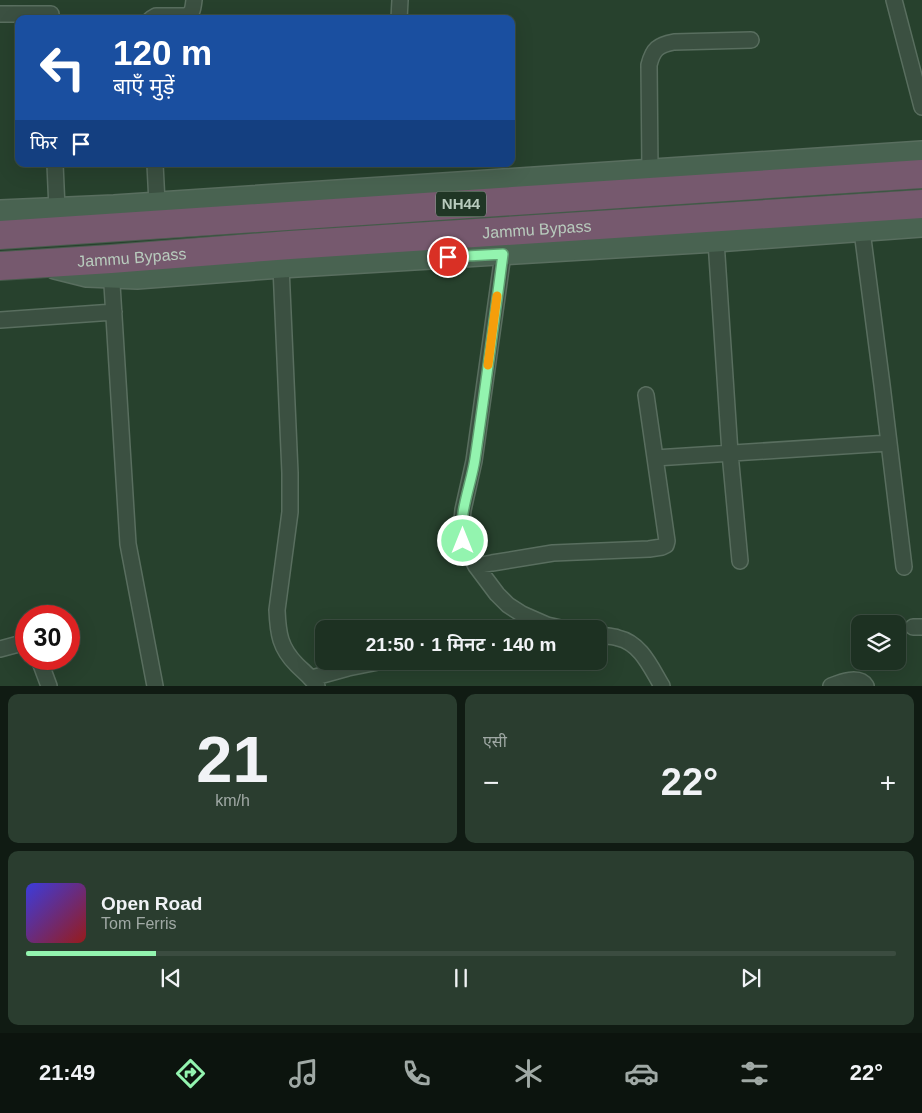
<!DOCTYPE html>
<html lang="hi">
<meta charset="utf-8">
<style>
:root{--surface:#1d3122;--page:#2a3d2f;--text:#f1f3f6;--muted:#a0a9a5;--line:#3b4c40;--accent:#93f4af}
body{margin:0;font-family:Arial,"Noto Sans Devanagari",sans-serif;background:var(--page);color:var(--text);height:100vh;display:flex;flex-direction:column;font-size:19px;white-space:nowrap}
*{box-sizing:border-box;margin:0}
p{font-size:16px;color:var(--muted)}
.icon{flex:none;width:28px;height:28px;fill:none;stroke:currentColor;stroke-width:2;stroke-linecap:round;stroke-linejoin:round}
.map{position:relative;height:686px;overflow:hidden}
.panel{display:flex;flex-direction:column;gap:8px;padding:8px;background:#101b13;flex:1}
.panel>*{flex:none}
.banner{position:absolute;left:15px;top:15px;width:500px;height:152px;border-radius:10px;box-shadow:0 5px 20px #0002,0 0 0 1px var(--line);background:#1a4fa0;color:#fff;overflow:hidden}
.controls{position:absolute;left:851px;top:615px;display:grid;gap:10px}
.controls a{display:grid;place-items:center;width:55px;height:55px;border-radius:10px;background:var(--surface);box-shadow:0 5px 20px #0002,0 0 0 1px var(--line);font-size:25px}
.speed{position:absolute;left:15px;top:605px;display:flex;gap:10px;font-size:25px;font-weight:700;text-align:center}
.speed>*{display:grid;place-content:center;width:65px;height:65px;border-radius:50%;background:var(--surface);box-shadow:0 5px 20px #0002,0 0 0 1px var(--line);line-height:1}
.speed .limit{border:8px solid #d22;background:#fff;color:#111}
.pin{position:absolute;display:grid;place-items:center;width:42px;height:42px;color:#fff;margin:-21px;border:2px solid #fff;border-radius:50%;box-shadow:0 1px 5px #0007}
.me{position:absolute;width:55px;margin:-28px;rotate:0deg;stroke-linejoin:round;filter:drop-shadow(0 0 4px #0008)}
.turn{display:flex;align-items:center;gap:18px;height:105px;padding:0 15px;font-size:22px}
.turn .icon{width:65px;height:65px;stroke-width:2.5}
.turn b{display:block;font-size:35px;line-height:42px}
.then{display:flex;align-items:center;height:48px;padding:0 15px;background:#0003;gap:10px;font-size:19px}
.big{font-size:38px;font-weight:600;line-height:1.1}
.panel .widget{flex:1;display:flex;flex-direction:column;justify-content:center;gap:8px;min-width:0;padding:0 18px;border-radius:10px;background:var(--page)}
.panel .dial{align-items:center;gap:0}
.dial b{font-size:65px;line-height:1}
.song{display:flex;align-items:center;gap:15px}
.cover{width:60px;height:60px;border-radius:8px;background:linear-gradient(135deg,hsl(240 70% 55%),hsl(0 70% 35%))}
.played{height:5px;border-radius:2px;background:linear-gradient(90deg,var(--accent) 15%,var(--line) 15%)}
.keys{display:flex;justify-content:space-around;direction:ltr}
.heat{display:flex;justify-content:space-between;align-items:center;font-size:28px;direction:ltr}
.panel .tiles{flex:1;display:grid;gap:8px;grid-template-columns:1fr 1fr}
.widget:last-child{grid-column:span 2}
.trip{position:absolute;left:315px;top:620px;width:292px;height:50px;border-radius:10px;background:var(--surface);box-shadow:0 5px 20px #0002,0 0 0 1px var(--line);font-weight:600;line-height:50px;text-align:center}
.dock{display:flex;height:80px;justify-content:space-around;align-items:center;background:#0c140e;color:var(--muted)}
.dock .icon{width:35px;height:35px}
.dock .current{color:var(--accent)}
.dock b{font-size:22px;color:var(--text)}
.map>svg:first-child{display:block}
</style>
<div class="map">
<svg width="922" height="686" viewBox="0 0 922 686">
<rect width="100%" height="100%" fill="#27412d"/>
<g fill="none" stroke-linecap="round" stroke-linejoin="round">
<defs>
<path id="street" d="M894 0 922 107
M0 14H51
M151 19 156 16H185C193 14 193 8 194 0
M399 19 400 0
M55 164 57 209
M155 164 157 203
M650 171 649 65C653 49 658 45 674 42L751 40
M862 231 882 385 904 567
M716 241 730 453 740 561
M503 254 474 461 463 510 461 530 463 541 476 566 497 594 508 605 522 614 547 625 565 629
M281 267 290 473V512L277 610C278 634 280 648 297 665 304 672 311 677 317 686
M111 268 128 544 155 686
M0 320 114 312
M655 458 889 443
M476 566 492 563 553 553 649 549 662 547 666 545 667 541 646 395
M913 627H922
M599 635C605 636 612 636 618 638 641 643 651 668 662 686
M0 649 26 642
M39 659 49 686
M312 678 348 668 383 661
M831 686C841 682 859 675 866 686"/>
<path id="secondary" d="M0 211 114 206 922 152
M55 268 87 276 137 278 281 267 716 241 922 226"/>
<g id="highway">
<path d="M0 235 922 174"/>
<path id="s1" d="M0 266 111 259 290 245 922 204"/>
</g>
</defs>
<use href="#street" stroke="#596e5f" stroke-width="18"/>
<use href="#secondary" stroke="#596e5f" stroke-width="24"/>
<use href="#highway" stroke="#465b4b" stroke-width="30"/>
<use href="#street" stroke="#3b5041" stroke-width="15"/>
<use href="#secondary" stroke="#496351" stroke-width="21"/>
<use href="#highway" stroke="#76596e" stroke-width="28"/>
</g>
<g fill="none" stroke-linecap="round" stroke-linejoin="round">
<defs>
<path id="route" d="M448 257 503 254C494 322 485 391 475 459 471 486 458 513 463 541"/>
</defs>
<use href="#route" stroke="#609f72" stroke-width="12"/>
<use href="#route" stroke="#93f4af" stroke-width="9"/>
<path stroke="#f59e0b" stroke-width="9" d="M488 365 497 296"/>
</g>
<g text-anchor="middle" stroke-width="5" stroke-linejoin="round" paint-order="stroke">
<rect fill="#203625" stroke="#8a9e8f" stroke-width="1" x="436" y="191.5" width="50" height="25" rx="4"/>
<g font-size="15" font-weight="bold" fill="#b8cbbd">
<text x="461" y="209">NH44</text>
</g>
<g font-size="16" fill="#b8cbbd" stroke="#203625">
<text dy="6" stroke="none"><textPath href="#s1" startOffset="538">Jammu Bypass</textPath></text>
<text dy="6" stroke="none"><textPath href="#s1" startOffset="132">Jammu Bypass</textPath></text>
</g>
</g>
</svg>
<div class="controls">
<a><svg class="icon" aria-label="layers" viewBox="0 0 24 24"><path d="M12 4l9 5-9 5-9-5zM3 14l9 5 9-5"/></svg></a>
</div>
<div class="speed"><div class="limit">30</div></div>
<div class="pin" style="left:448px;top:257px;background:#d93025"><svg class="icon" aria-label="arrive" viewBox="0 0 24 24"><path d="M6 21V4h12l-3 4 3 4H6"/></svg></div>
<svg class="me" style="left:463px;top:541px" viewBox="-20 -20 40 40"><circle r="17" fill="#93f4af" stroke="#fff" stroke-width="3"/><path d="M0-11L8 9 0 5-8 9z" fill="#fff"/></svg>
<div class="trip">21:50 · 1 मिनट · 140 m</div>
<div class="banner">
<div class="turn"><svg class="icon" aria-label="left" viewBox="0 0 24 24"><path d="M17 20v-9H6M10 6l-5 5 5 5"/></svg><div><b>120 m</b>बाएँ मुड़ें</div></div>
<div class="then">फिर<svg class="icon" aria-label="arrive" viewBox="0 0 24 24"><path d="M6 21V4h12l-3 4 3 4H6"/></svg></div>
</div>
</div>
<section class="panel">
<div class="tiles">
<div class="widget dial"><b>21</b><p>km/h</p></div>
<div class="widget"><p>एसी</p>
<div class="heat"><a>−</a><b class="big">22°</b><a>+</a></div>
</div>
<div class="widget">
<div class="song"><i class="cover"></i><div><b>Open Road</b><p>Tom Ferris</p></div></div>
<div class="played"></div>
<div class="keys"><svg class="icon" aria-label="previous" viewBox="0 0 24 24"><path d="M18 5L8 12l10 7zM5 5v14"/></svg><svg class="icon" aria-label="pause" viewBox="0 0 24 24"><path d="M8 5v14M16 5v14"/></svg><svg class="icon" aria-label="next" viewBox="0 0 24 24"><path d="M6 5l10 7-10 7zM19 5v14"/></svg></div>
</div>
</div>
</section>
<nav class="dock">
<b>21:49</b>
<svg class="icon current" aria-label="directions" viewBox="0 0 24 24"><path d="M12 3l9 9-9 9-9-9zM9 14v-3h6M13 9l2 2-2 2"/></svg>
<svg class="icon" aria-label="music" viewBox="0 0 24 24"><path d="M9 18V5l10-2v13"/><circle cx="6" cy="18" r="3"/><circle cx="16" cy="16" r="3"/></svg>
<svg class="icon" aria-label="phone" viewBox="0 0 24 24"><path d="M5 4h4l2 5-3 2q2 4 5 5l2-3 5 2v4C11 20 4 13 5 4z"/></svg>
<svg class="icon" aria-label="climate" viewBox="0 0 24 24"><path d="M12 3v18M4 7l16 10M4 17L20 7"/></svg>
<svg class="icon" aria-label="car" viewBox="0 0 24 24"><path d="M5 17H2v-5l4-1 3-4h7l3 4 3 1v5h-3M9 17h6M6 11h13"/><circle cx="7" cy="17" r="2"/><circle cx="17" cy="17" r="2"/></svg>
<svg class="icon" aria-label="filters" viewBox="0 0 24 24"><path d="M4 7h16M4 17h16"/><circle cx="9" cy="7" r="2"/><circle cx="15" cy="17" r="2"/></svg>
<b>22°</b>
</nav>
